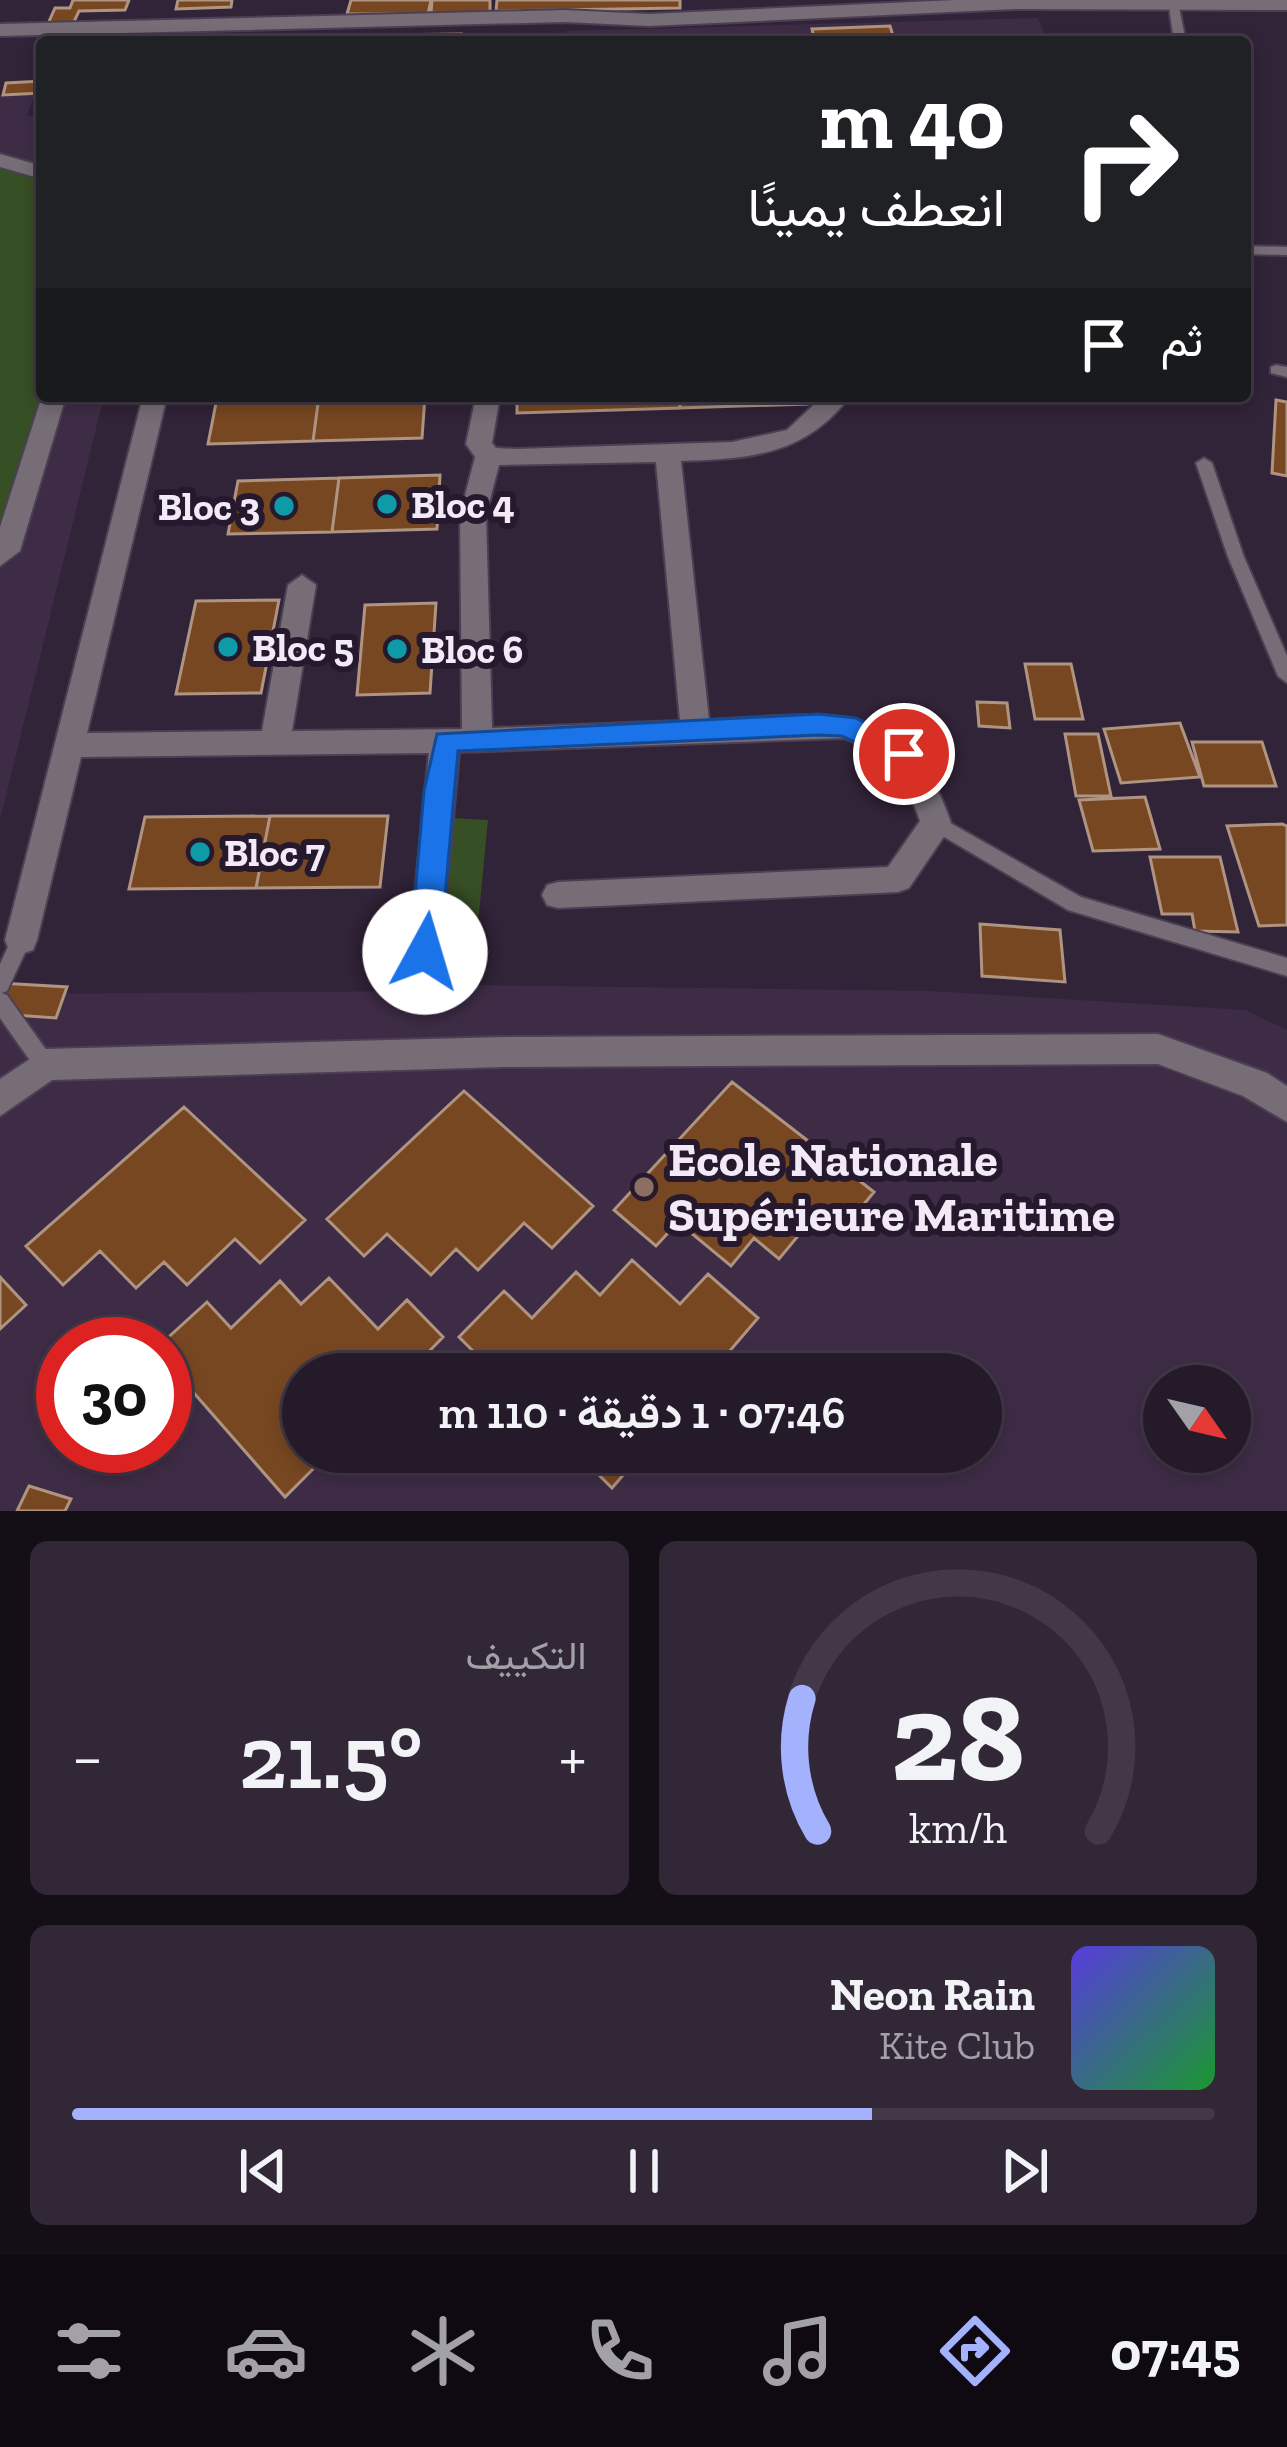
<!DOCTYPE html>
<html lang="ar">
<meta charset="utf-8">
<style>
:root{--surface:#251a2a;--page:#312736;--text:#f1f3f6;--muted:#a3a1a8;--line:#423847;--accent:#a4b1fc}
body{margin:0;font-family:"Zilla Slab",Vazirmatn,serif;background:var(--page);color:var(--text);direction:rtl;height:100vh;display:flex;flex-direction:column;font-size:45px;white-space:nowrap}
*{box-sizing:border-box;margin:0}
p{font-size:39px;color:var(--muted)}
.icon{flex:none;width:66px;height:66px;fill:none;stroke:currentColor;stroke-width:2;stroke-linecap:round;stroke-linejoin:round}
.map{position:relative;height:1511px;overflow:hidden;direction:ltr}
.details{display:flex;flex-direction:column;gap:30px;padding:30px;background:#140e17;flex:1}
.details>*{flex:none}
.banner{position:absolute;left:36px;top:36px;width:1215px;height:366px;border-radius:12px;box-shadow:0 6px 18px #0003,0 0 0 3px var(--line);direction:rtl;background:#202124;color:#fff;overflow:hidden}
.needle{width:78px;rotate:124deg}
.controls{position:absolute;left:1143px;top:1365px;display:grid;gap:24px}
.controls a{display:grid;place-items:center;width:108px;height:108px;border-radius:50%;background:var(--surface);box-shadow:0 6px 18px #0003,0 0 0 3px var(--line);font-size:60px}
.speed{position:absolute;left:36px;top:1317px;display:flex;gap:24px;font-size:60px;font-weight:700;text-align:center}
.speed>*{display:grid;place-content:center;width:156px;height:156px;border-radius:50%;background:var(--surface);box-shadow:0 6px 18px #0003,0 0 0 3px var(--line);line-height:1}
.speed .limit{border:18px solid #d22;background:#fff;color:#111}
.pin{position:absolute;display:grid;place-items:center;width:102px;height:102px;color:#fff;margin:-51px;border:6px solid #fff;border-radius:50%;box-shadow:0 3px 12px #0007}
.me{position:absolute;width:132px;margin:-66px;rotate:6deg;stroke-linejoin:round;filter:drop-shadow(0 0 9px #0008)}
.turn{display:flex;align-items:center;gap:42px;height:252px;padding:0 48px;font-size:54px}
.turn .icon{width:156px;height:156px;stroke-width:2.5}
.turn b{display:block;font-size:84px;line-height:102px}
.then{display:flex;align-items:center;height:114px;padding:0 48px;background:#0003;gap:24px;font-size:45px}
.big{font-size:90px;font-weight:600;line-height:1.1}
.details .tile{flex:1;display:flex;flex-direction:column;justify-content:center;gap:18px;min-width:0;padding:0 42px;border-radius:18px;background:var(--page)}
.details .dial{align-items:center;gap:0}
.dial svg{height:312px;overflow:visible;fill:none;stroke:var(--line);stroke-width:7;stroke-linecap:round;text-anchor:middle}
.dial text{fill:var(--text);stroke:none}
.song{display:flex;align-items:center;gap:36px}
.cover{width:144px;height:144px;border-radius:18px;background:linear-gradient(135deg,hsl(250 70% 55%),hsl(130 70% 35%))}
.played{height:12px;border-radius:6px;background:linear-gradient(90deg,var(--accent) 70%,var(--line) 70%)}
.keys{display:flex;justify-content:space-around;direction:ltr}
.heat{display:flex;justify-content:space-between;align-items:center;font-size:66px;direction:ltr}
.details .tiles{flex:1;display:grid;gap:30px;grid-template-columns:1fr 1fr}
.tile:last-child{grid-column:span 2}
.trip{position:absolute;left:282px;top:1353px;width:720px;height:120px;border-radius:60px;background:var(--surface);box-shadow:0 6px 18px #0003,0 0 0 3px var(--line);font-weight:600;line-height:120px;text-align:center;direction:rtl}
.menu{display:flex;height:192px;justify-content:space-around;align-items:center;background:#0f0a11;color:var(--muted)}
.menu .icon{width:84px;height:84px}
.menu .selected{color:var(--accent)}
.menu b{font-size:54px;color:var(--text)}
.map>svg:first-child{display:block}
</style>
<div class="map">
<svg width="1287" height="1511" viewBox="0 0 1287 1511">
<rect width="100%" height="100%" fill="#312338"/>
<path fill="#3e2c46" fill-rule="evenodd" d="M1038 18 1048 42H567L566 31Z
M34 95 27 116H42V396H104L0 820V96Z
M472 985 930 991 1246 1010 1287 1030V1511H0V994L429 991ZM63 1344H165V1446H63ZM303 1374H981V1452H303ZM1164 1386H1230V1452H1164Z"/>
<path fill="#374f24" d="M0 160 42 173V396L0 556Z
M438 817 488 820 472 985 401 990Z"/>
<path fill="#774721" stroke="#af9481" stroke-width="3" d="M73 0H129L125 10 79 11 72 26H47L55 8H70Z
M178 0H232L231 7 176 9Z
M351 0H431L428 14H347Z
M432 0H490V12L431 14Z
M497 0H680V8L496 11Z
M890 26 895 42H815L812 29Z
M461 34 460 42H380L381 35Z
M381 35 380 42H287L288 36Z
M42 81V93L3 95 6 83Z
M319 396H425L422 438 313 441Z
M319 396 313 441 208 444 217 398Z
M517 396H679L680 408 517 413Z
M679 396H805L807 404 680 408Z
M1276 400 1287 402V476L1272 473Z
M440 475 437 529 332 532 339 478Z
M339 478 332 532 228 534 238 481Z
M279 600 261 693 176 694 196 601Z
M436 603 430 693 357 695 365 605Z
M1025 664H1071L1083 719H1035Z
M977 702 1007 703 1010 728 979 726Z
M1180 723 1200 777 1121 783 1104 729Z
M1065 734H1098L1111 796H1076Z
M1192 742H1262L1276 786H1204Z
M1145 797 1160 849 1093 851 1079 800Z
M270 816H388L380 887 256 888Z
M270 816 256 888 129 889 145 817Z
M1282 824 1287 826V925L1259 926 1227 826Z
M1150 857H1220L1238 932 1195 931 1192 914H1162Z
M980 924 1060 930 1065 982 982 976Z
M0 983 67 987 56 1018 0 1014Z
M732 1082 874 1192 845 1227 821 1208 779 1259 754 1238 731 1266 678 1222 656 1246 614 1210Z
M464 1091 593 1206 552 1248 524 1223 478 1270 456 1249 431 1275 387 1234 364 1256 327 1219Z
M184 1107 305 1220 260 1263 235 1239 187 1285 164 1262 136 1288 100 1251 63 1285 26 1246Z
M632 1260 680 1304 708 1274 758 1318 710 1374H496L459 1337 504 1291 532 1318 576 1272 600 1295Z
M0 1277 26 1305 0 1329Z
M329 1278 378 1329 407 1300 443 1337 407 1374H303V1452H330L285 1497 165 1360V1344H161L207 1302 231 1328 280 1281 301 1304Z
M576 1452H643L612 1488Z
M29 1486 71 1499 65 1511H17Z"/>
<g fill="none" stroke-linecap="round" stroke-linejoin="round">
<defs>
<path id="lane" d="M1168 0 1178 2 1186 42H1174Z
M1245 246 1287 247V255L1245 254Z
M1276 365 1287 367V377L1271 373V367Z
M1204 458 1212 463 1244 557 1287 656V683L1278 676 1228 557 1196 463Z
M936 815 1081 897 1287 958V976L1068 910 929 828 927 823 929 818Z
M21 932 28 934 31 940 7 991 2 993 7 995 52 1058 55 1065 52 1072 45 1074 38 1072 0 1018V964L14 934Z"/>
<path id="street" d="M956 0H1287V10L1015 9 649 26 565 22 0 36V24L565 10 649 14Z
M0 154 42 166V179L0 167Z
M42 396H66L20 551 0 566V527Z
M143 396H167L87 733 262 731 288 585 302 575 316 585 292 731 462 729 460 515 475 457 466 444 476 396H500L492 443 496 448 516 449 732 442 787 430 823 396H850C806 455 750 459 681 461L709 720C824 715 906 690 951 823L947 832 909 888 898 892 558 908 547 905 542 895 547 885 558 882 888 867 920 821C906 779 886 754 844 738L459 752 441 953 437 963 425 967 413 963 409 953 429 753 81 757 37 940 33 950 21 954 9 950 5 940ZM656 462 680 721 492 728 486 515 499 465Z
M1158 1034 1267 1073 1287 1086V1122L1243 1096 1158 1064 504 1067 52 1080 0 1116V1079L45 1049 504 1037Z"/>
</defs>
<use href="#lane" stroke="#4c3f53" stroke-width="4"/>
<use href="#street" stroke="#4c3f53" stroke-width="4"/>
<use href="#lane" fill="#766d76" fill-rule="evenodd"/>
<use href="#street" fill="#766d76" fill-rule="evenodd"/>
</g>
<path fill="#1a73e8" stroke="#114b97" stroke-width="3" d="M818 714 856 718 913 747 917 754 904 765 842 736 818 735 458 751 440 952 435 962 425 965 414 962 410 952 424 791 437 734Z"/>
<g fill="#0f9aa8" stroke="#27192d" stroke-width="4.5">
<circle cx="387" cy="504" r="12"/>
<circle cx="284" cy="506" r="12"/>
<circle cx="228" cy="647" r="12"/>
<circle cx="397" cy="649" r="12"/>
<circle cx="200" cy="852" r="12"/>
</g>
<circle fill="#8d6e63" stroke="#27192d" stroke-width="4.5" cx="644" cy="1187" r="12"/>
<g text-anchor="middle" stroke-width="12" stroke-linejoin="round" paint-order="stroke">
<g font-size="39" font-weight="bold" fill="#f3eaf8" stroke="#27192d" text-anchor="start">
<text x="411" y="518">Bloc 4</text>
<text x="260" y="520" text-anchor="end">Bloc 3</text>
<text x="252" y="661">Bloc 5</text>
<text x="421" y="663">Bloc 6</text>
<text x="224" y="866">Bloc 7</text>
</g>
<g font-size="48" font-weight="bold" fill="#f3eaf8" stroke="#27192d" text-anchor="start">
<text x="668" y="1176">Ecole Nationale<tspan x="668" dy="55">Supérieure Maritime</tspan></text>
</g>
</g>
</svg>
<div class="controls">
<a><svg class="needle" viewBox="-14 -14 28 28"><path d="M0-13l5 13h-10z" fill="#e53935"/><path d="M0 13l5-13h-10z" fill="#a3a1a8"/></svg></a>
</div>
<div class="speed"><div class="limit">30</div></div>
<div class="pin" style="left:904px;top:754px;background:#d93025"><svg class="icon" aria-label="arrive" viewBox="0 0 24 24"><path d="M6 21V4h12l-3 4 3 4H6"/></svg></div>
<svg class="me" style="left:425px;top:952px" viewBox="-20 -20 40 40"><circle r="19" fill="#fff"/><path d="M0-13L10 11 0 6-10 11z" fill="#1a73e8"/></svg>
<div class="trip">07:46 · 1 دقيقة · 110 m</div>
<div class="banner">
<div class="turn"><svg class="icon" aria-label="right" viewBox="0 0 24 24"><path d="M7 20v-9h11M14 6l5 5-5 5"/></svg><div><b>40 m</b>انعطف يمينًا</div></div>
<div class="then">ثم<svg class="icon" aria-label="arrive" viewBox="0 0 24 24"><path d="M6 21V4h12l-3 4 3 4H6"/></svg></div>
</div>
</div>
<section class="details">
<div class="tiles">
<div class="tile dial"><svg viewBox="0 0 100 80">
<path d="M14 69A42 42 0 1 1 86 69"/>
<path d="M14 69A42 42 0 0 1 10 35" stroke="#a4b1fc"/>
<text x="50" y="56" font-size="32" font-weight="700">28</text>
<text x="50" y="72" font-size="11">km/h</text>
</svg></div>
<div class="tile"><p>التكييف</p>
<div class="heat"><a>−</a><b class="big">21.5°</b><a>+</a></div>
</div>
<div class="tile">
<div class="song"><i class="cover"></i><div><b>Neon Rain</b><p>Kite Club</p></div></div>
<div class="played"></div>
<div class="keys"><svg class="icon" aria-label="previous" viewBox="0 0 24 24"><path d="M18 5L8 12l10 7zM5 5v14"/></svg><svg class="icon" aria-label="pause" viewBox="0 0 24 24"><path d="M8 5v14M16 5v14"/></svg><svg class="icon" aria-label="next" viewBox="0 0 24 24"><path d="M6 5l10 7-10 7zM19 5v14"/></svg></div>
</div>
</div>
</section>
<nav class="menu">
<b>07:45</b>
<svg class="icon selected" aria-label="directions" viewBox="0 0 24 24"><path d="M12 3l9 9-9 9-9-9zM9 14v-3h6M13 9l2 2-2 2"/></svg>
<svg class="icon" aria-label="music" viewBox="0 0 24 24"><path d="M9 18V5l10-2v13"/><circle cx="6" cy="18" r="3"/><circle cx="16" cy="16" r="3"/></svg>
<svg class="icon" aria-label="phone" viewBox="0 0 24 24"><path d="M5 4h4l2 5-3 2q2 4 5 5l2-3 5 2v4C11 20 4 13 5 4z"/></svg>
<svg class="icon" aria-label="climate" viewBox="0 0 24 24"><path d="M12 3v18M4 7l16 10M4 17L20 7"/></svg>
<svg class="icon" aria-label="car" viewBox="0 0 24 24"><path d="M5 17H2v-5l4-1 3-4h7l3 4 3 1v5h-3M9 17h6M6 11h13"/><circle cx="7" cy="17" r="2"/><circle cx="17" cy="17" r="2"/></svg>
<svg class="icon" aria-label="filters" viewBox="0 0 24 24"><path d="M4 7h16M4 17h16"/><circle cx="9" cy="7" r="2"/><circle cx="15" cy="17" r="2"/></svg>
</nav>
